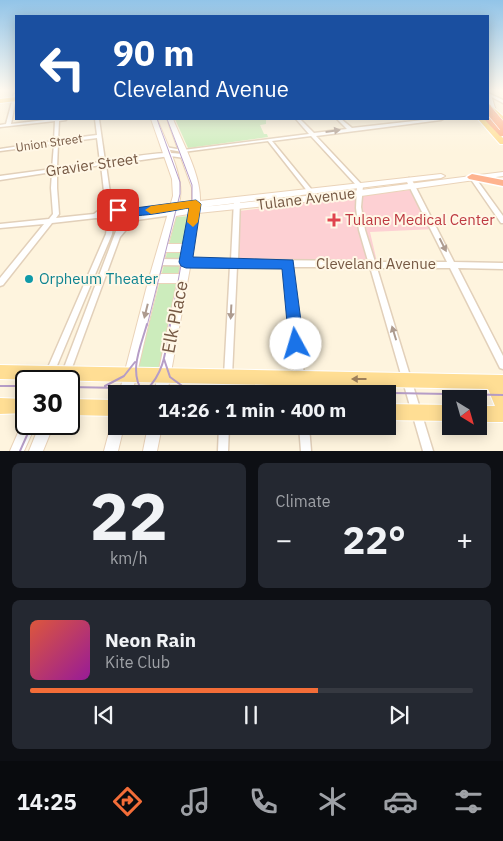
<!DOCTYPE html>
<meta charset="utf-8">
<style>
:root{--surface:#171b24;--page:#242831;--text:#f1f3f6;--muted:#9ea1a6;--line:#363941;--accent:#f36d38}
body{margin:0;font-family:"IBM Plex Sans",sans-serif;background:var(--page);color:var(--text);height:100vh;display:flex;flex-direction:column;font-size:19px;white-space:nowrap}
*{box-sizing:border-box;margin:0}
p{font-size:16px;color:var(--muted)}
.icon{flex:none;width:28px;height:28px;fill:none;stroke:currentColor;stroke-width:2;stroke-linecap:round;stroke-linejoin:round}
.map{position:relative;height:451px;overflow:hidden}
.panel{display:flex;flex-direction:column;gap:12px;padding:12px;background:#0d0f14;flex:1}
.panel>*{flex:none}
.guide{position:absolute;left:15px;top:15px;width:474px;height:105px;border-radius:0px;box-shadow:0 2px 12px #0003;background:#1a4fa0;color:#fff;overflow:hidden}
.needle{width:32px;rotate:143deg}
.controls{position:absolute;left:442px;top:390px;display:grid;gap:10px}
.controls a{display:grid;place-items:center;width:45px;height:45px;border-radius:0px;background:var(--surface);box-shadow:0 2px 12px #0003;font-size:25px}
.speed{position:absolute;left:15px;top:370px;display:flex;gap:10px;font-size:25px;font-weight:700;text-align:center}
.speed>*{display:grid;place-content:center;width:65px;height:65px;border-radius:50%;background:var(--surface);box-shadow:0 2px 12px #0003;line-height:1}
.speed .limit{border:2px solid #111;border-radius:8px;background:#fff;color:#111}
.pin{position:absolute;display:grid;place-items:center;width:42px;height:42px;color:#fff;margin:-21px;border-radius:10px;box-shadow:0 2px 8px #0006}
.me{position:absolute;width:55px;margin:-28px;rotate:354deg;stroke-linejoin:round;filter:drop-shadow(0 0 4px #0008)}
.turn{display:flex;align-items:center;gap:18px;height:105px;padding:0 15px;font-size:22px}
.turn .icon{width:65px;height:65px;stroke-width:2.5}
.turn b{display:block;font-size:35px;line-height:42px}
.big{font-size:38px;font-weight:700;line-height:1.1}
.panel .widget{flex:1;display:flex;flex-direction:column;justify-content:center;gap:8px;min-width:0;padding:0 18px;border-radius:8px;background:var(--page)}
.panel .dial{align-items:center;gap:0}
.dial b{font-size:65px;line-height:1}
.song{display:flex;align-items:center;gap:15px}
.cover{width:60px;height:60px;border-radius:8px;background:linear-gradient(135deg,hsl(10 70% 55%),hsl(300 70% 35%))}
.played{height:5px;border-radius:2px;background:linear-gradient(90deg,var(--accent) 65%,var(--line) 65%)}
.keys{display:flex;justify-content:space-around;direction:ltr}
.heat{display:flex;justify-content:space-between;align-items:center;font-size:28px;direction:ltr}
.panel .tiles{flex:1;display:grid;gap:12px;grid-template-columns:1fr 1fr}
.widget:last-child{grid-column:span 2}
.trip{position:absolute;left:108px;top:385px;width:288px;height:50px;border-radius:0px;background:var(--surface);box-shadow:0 2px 12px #0003;font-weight:700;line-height:50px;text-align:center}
.tabs{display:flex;height:80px;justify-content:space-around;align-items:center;background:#090b0e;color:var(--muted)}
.tabs .icon{width:35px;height:35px}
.tabs .active{color:var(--accent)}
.tabs b{font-size:22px;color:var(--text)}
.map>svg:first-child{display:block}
</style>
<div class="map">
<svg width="503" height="451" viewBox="0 0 503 451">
<rect width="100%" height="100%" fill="#fef4de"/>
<path fill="#fdd0d3" d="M409 190 414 193 435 229 370 232 377 262 236 260 239 211Z"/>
<path fill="#ccecbc" d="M175 119H266V124L260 125 264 134H267L268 137 188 148Z
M190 216 160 368H138L176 217Z"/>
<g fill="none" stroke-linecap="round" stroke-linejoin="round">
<defs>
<path id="street" d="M488 93 503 100V103L488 95Z
M14 94H16V98L11 124 54 119H66V120L59 121 58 140 97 135 95 119H99L105 161C124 159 172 148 187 156L185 158 170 156 106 165 111 200 113 206 135 210 174 205 177 207 174 209 135 214 115 211 116 215 135 216 172 211 175 213 172 215 137 220 130 225 120 237 70 373 69 376 66 377 63 376 62 373 116 231 112 219 113 227 112 234 53 375 50 376 47 375 46 372 106 234 107 227 105 219 96 218 52 223 3 285 0 286V278L44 224 0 228V224L49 219 53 214 51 188 52 172 0 180V176L52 169 54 144 0 151V149L54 141 55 121 0 127V125L6 124ZM97 138 100 162 57 168 58 143ZM101 165 105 200 102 208 94 214 56 218 59 214 57 188V172ZM108 207 110 214H102L106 211ZM118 219 128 220 121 227Z
M296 119H300L314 133 347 129 337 119H341L352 128 432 119H443L441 120 316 136 363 186 361 207 365 230 375 262H447L406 180 409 178 412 180 454 262 503 263V269L458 268 503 356V369L500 368 450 268H377L433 451H423L370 267H292L306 394H296L285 266H237L232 376 231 379 228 380 225 379 224 376 230 266 159 265 157 264 156 262 157 260 159 259 231 260 234 200 237 198 240 200 238 260 368 261 359 230 356 208 357 186 311 136 272 141 312 190 313 191 312 192H308L268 141 183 152 165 149 163 148 165 147 183 150 309 134Z
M472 175 474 176 503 216V223H501L470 178 469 177Z
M240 374 243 376 245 379 243 382 238 386 233 394H223L232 380Z
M219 426H229L228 451H218Z
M299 426H309L311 451H301Z"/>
<path id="secondary" d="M488 93 491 95 496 111 495 112 490 111 488 102Z
M151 119H157C166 142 186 179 179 203L192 202V188L167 119H173C183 144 201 175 200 201L441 174 445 176 441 178 203 207 361 190 503 172V176L361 196 198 213 191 262 167 394H154L177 283H158L132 394H119L149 278 173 196 172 179ZM189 214 184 244H168L176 216ZM166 252H183L179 274H160Z
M26 418V424H36L24 451H10L24 419Z
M116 419V426H124L118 451H104L112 421Z
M40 424H54L43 451H29Z
M148 426H162L157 451H143Z"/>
<path id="primary" d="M16 97V101L0 103V99Z
M488 103 503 116V122L488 108Z
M478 119H485L503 138V144H500Z
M0 365 503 375V422H479V406H495L488 389 287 385V394H273V385L0 379Z
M0 398 26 399V413L0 414Z
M69 399 116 400V416L69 415Z
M386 404 451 405V421L386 420Z"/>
<path id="highway" d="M488 116 503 129V136H500L485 120Z
M472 174 503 180V186L469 179 467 177Z"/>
</defs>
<use href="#street" stroke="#e2d0ba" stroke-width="3"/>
<use href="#secondary" stroke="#ead3b9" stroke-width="2"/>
<use href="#primary" stroke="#fff" stroke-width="2"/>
<use href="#highway" stroke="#fff" stroke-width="3"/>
<use href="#street" fill="#fff" fill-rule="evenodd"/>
<use href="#secondary" fill="#fff" fill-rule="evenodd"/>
<use href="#primary" fill="#ffde94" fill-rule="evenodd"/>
<use href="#highway" fill="#feb38f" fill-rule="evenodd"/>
<path stroke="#b69dc7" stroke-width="1" d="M167 119 192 185V204L170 326
M147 326 180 194V182L157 119"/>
<path stroke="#b69dc7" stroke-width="2" d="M164 359 170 377 185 388
M0 386H26
M105 386 124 376 135 362
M69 387 503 395
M146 390C165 373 166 348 170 324
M143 392C128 372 141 346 147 324
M20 451 32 424"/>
<defs>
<path id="highway-bridge" d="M488 109 503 127"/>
</defs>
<use href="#highway-bridge" stroke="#fff" stroke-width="9" stroke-linecap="butt"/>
<use href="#highway-bridge" stroke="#feb38f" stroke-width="8"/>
</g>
<defs><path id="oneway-solid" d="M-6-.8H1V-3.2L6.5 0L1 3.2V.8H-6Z" transform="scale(1.25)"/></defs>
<g fill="#ad9b8f">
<use href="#oneway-solid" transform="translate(333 131) rotate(-8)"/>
<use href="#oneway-solid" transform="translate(443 245) rotate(63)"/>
<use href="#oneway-solid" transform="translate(146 311) rotate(104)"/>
<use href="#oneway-solid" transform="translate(231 312) rotate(93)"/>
<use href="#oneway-solid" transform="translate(394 333) rotate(-107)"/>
</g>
<use fill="#9f815c" href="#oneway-solid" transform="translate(359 379) rotate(180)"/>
<linearGradient id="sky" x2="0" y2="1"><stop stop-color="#92c4e8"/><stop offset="0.59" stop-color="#fffaf0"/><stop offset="1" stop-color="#fffaf0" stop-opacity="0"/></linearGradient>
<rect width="503" height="153" fill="url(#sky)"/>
<path fill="#1a73e8" stroke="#114b97" d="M196 200 201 204 193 257 293 260 304 344 302 350 296 352 291 350 289 344 282 269 186 268 181 266 179 262 189 208C174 210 122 223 113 210L118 206 135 208Z"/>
<path fill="#f59e0b" d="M196 200 201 204 198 222 193 227 187 222 189 208 151 214 145 210 151 206Z"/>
<path fill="#e0444e" stroke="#fff7e6" stroke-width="2" d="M331.5 212.5h5v5h5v5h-5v5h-5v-5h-5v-5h5z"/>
<circle fill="#0f9aa8" stroke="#fff7e6" stroke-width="2" cx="29" cy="279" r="5"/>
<g text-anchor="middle" stroke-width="4" stroke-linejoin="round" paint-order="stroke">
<g font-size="12" fill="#765944" stroke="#fff7e6">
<text transform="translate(49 143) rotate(-8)" y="4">Union Street</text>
</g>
<g font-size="15" fill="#765944" stroke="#fff7e6">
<text transform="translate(92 165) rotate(-8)" y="5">Gravier Street</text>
<text transform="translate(306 199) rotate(-7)" y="5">Tulane Avenue</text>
<text x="376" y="269">Cleveland Avenue</text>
</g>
<g font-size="15" fill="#be3a42" stroke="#fff7e6" text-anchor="start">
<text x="345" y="225">Tulane Medical Center</text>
</g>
<g font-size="15" fill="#0d838f" stroke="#fff7e6" text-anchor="start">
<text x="39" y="284">Orpheum Theater</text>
</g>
<g font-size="18" fill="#765944" stroke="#fff7e6">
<text transform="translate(175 317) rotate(-79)" y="6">Elk Place</text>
</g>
</g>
</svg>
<div class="controls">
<a><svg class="needle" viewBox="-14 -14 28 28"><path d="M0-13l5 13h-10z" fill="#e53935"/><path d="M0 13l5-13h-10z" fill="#9ea1a6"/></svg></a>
</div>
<div class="speed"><div class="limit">30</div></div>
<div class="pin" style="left:118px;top:210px;background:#d93025"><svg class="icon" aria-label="arrive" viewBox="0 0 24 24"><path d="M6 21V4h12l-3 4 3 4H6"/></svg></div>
<svg class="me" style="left:296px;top:344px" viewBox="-20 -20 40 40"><circle r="19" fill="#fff"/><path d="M0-13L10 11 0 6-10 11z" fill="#1a73e8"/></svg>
<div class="trip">14:26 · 1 min · 400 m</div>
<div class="guide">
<div class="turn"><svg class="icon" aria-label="left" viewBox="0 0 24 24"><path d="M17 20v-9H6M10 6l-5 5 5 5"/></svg><div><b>90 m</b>Cleveland Avenue</div></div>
</div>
</div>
<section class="panel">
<div class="tiles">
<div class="widget dial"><b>22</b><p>km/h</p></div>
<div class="widget"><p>Climate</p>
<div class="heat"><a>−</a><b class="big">22°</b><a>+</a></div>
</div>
<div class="widget">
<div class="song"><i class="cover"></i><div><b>Neon Rain</b><p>Kite Club</p></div></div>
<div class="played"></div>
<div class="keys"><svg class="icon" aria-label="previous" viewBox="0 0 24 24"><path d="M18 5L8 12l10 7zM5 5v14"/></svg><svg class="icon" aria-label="pause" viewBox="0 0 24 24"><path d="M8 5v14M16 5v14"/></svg><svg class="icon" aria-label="next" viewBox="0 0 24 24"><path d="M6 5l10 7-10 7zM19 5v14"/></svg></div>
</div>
</div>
</section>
<nav class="tabs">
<b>14:25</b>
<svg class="icon active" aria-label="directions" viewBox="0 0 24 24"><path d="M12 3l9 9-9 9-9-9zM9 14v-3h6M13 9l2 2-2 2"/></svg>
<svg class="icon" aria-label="music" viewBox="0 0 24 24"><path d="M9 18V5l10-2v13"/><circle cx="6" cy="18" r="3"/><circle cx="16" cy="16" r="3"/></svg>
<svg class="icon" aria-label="phone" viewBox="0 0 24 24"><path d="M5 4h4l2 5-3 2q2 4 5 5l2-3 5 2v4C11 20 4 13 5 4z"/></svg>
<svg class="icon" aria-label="climate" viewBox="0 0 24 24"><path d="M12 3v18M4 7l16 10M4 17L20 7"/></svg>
<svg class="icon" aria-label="car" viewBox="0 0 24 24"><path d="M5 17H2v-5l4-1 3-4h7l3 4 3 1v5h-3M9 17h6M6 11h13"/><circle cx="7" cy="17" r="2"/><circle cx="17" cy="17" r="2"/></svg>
<svg class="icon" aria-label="filters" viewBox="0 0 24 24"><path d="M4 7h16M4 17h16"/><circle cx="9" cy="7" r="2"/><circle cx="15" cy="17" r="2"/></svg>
</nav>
